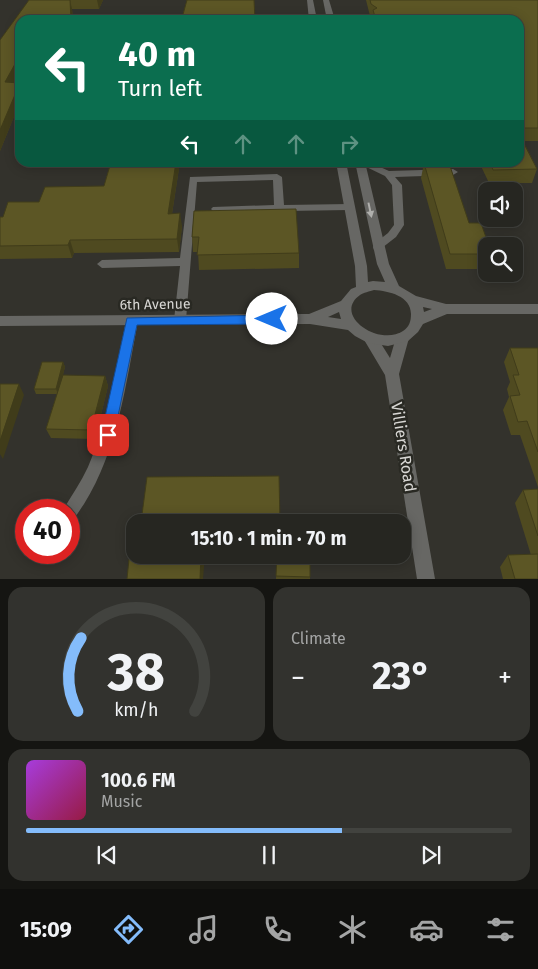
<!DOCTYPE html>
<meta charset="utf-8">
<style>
:root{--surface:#262621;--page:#32322e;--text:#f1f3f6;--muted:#a4a5a5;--line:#42433f;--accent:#84bcfb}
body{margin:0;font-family:"Fira Sans",sans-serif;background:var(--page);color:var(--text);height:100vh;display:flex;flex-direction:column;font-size:19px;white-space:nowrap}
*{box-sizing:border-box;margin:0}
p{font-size:16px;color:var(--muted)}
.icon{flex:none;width:28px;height:28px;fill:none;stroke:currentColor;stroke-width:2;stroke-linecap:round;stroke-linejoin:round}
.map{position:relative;height:579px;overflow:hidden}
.sheet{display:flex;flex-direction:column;gap:8px;padding:8px;background:#151512;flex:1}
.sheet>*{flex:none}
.guide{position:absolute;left:15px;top:15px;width:509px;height:152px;border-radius:15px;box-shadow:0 2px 12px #0003,0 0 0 1px var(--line);background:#0b6e4f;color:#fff;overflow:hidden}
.buttons{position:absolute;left:478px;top:182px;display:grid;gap:10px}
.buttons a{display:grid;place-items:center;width:45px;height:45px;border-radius:10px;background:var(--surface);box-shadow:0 2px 12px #0003,0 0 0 1px var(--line);font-size:25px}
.speed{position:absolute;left:15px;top:499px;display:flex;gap:10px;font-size:25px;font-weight:700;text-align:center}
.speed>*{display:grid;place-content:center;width:65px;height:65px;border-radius:50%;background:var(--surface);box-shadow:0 2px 12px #0003,0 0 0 1px var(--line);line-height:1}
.speed .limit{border:8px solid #d22;background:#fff;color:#111}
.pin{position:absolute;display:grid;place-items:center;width:42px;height:42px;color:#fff;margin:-21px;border-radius:10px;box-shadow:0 2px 8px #0006}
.me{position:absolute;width:55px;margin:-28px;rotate:270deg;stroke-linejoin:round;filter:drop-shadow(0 0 4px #0008)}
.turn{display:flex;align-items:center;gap:18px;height:105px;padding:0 20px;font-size:22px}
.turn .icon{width:65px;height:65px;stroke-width:2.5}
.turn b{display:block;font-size:35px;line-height:42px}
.lanes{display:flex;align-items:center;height:48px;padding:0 20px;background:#0003;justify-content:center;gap:25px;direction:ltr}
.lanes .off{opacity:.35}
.big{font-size:38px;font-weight:700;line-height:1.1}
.sheet .widget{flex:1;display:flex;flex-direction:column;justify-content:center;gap:8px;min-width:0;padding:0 18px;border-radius:15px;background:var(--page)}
.sheet .dial{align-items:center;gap:0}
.dial svg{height:130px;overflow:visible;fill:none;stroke:var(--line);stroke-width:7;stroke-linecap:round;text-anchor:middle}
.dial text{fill:var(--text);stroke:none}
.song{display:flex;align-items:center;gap:15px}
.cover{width:60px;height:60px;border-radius:8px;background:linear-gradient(135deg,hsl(280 70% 55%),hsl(340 70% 35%))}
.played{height:5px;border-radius:2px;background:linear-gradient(90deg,var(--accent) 65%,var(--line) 65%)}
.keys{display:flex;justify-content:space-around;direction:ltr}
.heat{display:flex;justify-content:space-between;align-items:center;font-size:28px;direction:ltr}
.sheet .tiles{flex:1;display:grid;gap:8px;grid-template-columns:1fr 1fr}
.widget:last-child{grid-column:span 2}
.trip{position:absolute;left:126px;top:514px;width:285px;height:50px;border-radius:15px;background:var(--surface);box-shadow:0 2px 12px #0003,0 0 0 1px var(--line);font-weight:700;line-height:50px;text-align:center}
.tabs{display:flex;height:80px;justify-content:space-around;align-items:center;background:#0f0f0d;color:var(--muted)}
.tabs .icon{width:35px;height:35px}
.tabs .current{color:var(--accent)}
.tabs b{font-size:22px;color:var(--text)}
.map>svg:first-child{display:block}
</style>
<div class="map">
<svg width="538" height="579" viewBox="0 0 538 579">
<rect width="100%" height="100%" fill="#33322c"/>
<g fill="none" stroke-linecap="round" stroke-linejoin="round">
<path fill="#676764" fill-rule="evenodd" d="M347 18H371L374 20H344Z
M356 162H369L389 171 453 169 458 172 453 175 395 177 402 185 404 225 396 237 378 251 374 250 373 247 374 244 388 233 394 225 392 185 385 176Z
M277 174 282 177 284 205 349 204 354 207 349 210 216 212 213 211 211 209 213 207 274 205 273 180 197 182 186 320 184 323H176L174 320 180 266 102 268 97 264 102 260 180 258 190 177Z
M132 317 136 318 138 321C126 383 118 450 84 504 79 511 76 518 69 521V510H63C72 495 81 482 88 467 108 421 116 370 126 321L128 318Z"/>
<path fill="#676764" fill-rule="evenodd" d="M370 333 375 334 390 358 397 334 402 333 407 334 409 338 399 374 435 579H417L385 375 363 338 365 334Z"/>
<path fill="#676764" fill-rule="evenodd" d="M307 0H313L317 20H309Z
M323 0H329L335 20H327Z
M336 162H346L367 266 368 282 373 281 385 282 377 264 355 162H365L389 264 399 286 416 296 446 304H538V314H447L423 324 418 332 408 341 388 346 368 343 355 336 348 330 310 324 0 326V316L309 314 341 301 351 289 356 287 355 266ZM374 290C389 291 411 296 411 314 411 322 409 327 403 331 379 347 332 315 360 295 363 293 370 291 374 290ZM423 307 432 309 424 312ZM339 312 341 319 328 317Z"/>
</g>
<path fill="#4f4a20" d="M28 0H103L99 9H72L73 20H20V71L14 82H20V102L0 151V40L28 2Z
M187 0 255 20H182V18Z
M366 0H538V141H523L537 169 532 183H489L480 164H449L469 223 486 246V269H446L421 178 423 168H418L416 162H519V20H372V17L370 16Z
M111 162H180L172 214 182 226 179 252 74 253 72 258 0 259V217H3L39 202 104 186Z
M194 211 299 253V268L199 270 198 252H193L192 237Z
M510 348H538V487L520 435H511L503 410 509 397 507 389 510 382 504 362Z
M63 362 65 367 61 382 105 376 108 386 95 439 51 438 46 429 57 394H36L34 389Z
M538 489V579H503L500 567 508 555H531L515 503 523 490Z
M277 555H310V579H276Z"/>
<path fill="#403c1a" d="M70 0 72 9 73 20H71Z
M97 0H103L99 9Z
M20 55V71L8 93 5 82Z
M20 83V102L0 151V130Z
M176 162H180L170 226 168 214Z
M180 213 182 226 179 252 177 239Z
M70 240 74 253 72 258 68 245Z
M63 362 65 367 58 394 56 389Z
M105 376 108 386 95 439 91 430Z
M19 384 24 395 3 459 0 454V441Z
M201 555H205L203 579H200Z"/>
<path fill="#5c5625" stroke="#403c1a" d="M29 0H70L71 20H20V55L5 82 20 83 0 130V40Z
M187 0H254L255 20H197V18H182Z
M370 0H538V128H519V20H376L373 10 377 8 371 4Z
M519 134 537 169 493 170 490 162H519Z
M111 162H176L168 214 180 213 177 239 70 240 68 245 0 246V217H3L8 202H39L45 187 104 186Z
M424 163H449L469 223H481L489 246H486V254H450Z
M296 209 299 253 197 255 199 237H192L194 211Z
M510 348H538V452L527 421 518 422 510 396 520 395 513 375H519Z
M42 362H63L56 389H34Z
M63 375 105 376 91 430 46 429Z
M0 384H19L0 441Z
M279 476 280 522H141L147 477Z
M538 489V536L523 490Z
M538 554V579H515L508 555Z
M136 555H201L200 579H127L129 559H136Z
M277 555H310V577L276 576Z"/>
<defs><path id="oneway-solid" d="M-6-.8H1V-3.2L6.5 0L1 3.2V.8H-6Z" transform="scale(1.25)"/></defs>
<use fill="#b0b0ad" href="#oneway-solid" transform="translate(370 210) rotate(78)"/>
<path fill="#1a73e8" stroke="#114b97" d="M272 315 278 319 272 324 137 325 114 435 112 439 108 441 103 439 101 435 127 318Z"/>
<g text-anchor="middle" stroke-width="5" stroke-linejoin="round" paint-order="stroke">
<g font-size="14" fill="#d8d7d4" stroke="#292923">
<text transform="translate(155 304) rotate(-1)" y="5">6th Avenue</text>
</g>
<g font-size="16" fill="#d8d7d4" stroke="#292923">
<text transform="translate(404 447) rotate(81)" y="6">Villiers Road</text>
</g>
</g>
</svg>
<div class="buttons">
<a><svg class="icon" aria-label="sound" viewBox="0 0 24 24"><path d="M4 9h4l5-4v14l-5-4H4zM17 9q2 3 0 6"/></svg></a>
<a><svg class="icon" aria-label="search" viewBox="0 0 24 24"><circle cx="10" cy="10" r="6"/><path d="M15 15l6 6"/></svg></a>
</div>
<div class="speed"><div class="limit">40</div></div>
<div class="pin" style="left:108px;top:435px;background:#d93025"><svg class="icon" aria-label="arrive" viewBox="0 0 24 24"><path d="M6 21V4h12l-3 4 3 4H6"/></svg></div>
<svg class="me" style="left:272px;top:319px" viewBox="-20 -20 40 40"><circle r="19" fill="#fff"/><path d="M0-13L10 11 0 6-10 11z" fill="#1a73e8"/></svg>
<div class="trip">15:10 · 1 min · 70 m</div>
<div class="guide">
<div class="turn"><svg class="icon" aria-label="left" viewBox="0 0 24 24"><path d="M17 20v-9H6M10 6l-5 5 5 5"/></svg><div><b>40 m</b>Turn left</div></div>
<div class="lanes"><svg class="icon" aria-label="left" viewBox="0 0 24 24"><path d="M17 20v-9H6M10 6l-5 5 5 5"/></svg><svg class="icon off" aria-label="ahead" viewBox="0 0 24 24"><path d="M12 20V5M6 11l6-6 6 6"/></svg><svg class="icon off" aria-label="ahead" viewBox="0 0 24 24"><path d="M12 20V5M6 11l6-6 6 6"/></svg><svg class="icon off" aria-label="right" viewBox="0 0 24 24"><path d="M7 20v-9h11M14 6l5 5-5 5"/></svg></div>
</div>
</div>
<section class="sheet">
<div class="tiles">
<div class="widget dial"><svg viewBox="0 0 100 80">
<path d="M14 69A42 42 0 1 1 86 69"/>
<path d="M14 69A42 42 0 0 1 16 24" stroke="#84bcfb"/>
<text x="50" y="56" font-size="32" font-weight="700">38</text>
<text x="50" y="72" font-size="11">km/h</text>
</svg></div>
<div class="widget"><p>Climate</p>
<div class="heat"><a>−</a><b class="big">23°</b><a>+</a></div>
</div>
<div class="widget">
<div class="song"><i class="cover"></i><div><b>100.6 FM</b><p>Music</p></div></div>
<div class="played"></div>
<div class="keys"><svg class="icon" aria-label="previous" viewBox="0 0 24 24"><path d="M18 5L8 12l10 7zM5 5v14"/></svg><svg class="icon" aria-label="pause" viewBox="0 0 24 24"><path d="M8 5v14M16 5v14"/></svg><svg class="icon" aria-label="next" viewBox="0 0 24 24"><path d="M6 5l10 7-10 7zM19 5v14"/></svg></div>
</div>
</div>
</section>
<nav class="tabs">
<b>15:09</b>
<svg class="icon current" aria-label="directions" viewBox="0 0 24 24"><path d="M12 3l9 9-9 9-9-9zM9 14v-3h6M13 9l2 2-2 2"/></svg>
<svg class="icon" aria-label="music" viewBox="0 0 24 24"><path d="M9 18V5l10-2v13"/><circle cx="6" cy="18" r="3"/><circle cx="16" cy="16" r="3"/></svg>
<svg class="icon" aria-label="phone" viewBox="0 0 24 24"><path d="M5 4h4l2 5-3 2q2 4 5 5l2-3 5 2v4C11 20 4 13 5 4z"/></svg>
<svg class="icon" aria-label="climate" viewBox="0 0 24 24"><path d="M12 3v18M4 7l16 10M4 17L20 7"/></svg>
<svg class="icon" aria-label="car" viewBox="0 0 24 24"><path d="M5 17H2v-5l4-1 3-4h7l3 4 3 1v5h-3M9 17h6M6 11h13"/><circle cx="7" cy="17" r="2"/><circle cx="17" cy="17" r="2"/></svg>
<svg class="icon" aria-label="filters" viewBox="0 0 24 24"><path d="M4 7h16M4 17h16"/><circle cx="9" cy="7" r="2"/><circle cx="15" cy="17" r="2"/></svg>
</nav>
